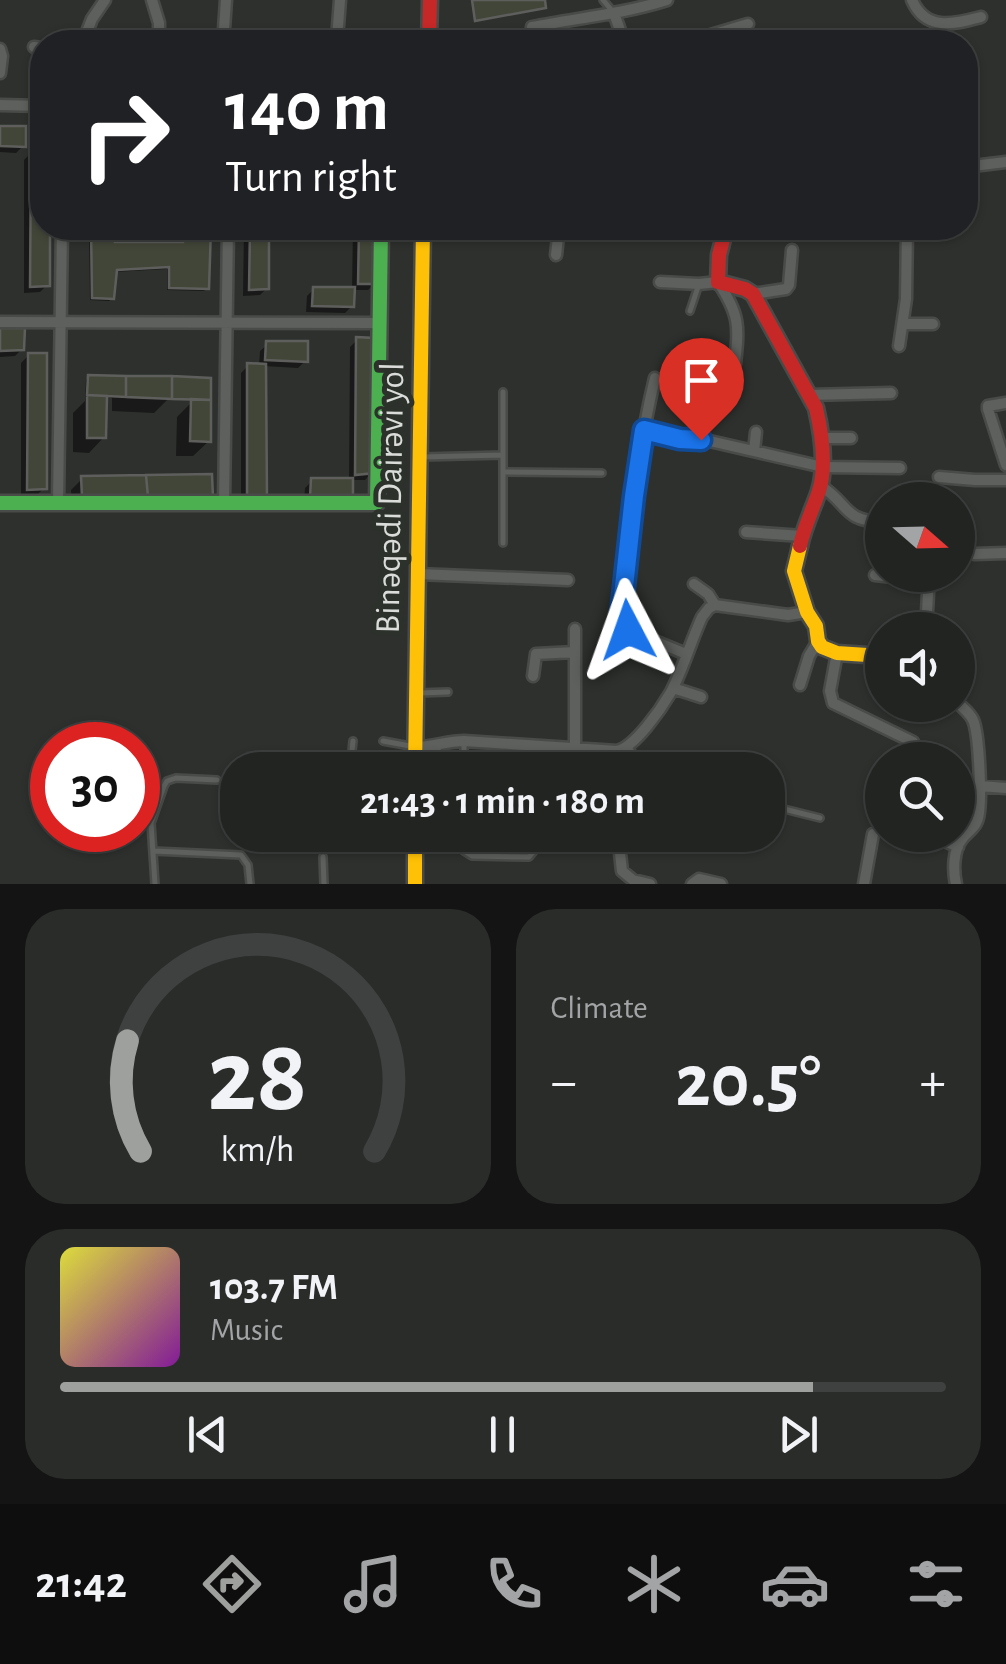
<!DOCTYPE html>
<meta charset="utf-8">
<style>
:root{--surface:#222422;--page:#2a2c2a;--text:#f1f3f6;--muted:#a2a4a5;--line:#3f4140;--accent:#9da09c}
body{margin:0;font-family:"Alegreya Sans",sans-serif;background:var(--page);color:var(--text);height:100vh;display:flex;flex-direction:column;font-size:38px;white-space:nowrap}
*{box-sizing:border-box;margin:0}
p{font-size:32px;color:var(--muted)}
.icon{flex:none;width:55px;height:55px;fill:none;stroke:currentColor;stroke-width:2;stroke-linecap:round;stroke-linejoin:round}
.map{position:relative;height:884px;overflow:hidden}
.sheet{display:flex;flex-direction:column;gap:25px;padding:25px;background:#131413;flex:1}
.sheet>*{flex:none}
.hud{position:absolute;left:30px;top:30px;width:948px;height:210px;border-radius:40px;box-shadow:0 2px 8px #0004,0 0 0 2px var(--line);background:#202124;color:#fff;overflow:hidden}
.needle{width:65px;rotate:110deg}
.tools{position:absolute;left:865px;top:482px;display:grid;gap:20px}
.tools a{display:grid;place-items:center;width:110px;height:110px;border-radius:50%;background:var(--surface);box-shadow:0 2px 8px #0004,0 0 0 2px var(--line);font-size:50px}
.speed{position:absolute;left:30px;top:722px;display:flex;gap:20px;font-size:50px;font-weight:700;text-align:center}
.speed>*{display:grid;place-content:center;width:130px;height:130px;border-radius:50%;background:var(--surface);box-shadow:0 2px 8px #0004,0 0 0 2px var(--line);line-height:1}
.speed .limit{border:15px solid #d22;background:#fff;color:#111}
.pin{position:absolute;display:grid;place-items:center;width:85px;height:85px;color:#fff;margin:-102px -42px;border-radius:50% 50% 50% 0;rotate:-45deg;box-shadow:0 0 10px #0007}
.pin .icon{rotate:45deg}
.me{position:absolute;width:110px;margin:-55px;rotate:356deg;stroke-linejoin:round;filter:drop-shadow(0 0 8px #0008)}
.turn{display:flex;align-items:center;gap:35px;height:210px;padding:0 30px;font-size:45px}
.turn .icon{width:130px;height:130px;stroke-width:2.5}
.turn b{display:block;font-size:70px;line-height:85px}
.big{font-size:75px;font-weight:700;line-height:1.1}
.sheet .widget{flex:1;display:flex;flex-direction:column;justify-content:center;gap:15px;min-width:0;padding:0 35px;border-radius:40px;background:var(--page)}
.sheet .dial{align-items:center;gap:0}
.dial svg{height:260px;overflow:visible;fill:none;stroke:var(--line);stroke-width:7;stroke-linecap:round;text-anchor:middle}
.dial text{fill:var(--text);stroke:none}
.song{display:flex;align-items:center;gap:30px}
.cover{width:120px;height:120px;border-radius:15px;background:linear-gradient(135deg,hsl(60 70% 55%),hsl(290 70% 35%))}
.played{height:10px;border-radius:5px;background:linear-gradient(90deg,var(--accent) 85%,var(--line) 85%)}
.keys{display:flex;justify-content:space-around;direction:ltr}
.heat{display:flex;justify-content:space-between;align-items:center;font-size:55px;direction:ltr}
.sheet .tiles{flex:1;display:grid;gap:25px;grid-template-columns:1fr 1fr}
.widget:last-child{grid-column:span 2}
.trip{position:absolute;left:220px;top:752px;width:565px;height:100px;border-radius:40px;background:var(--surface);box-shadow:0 2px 8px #0004,0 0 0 2px var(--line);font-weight:700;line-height:100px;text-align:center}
.tabs{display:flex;height:160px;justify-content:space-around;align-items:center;background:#0e0e0e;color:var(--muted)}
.tabs .icon{width:70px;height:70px}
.tabs .on{color:var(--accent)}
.tabs b{font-size:45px;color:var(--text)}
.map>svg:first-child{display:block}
</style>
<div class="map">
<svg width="1006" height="884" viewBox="0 0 1006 884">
<rect width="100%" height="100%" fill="#2d302d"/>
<path fill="#0007" d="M0 129 23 146 16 153 0 152Z
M32 152 42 153V228H47V285L40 292 24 293V160Z
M89 228H112V244H181L182 228H209L207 288 204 291 167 290V269L114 272 112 298 109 301 90 300Z
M244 228H267V288L260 295 243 296Z
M353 228H376L375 283 368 290H352V306L345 313 306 312 307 296 314 289 352 290Z
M0 331 22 349 15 356 0 357Z
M357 340 372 472 365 480H350L304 503 305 488 312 481H349L350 347Z
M268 344 305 361 298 368 264 366V498L241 506V373L248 366H259L260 351Z
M29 355 44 488 37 495 21 496V363Z
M89 377 209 380V441L193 456H176L177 417 196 398H169L154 413 112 411V398H104V437L89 453 73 452V413L85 401 86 380Z
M82 479 211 496 72 508 71 490Z"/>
<path fill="#424638" stroke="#5e5f5d" stroke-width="2.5" d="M472 0H545L546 8 475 21Z
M0 126H26V147L0 146Z
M31 150H42V228H50V286L30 287Z
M91 228H115V242H183L184 228H211L209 289 169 288V267L117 270 114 299 92 298Z
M250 228H269V289L249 290Z
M359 228H378L377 284H358Z
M313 287H355L354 307 312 306Z
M0 328H25L24 350 0 351Z
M356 337 375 338V473L355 475Z
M266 341H308V362L265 360Z
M28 353H47V489L27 490Z
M247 363 266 364 267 499 247 500Z
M88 375 126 376V397L87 395Z
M126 376H172V399L126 397Z
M172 376 211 378V400L172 399Z
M87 395 107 396 106 438H87Z
M191 399 211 400V442L190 441Z
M212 474 213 497H148L146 475Z
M146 475 148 497 82 498 81 476Z
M311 478H353V499L310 497Z
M487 835H516V849H487Z"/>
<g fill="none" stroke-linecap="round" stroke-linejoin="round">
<defs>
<path id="lane" d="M603 0 614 13
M690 311 699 284
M422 457 503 455
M503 472 602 473
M503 543V392
M419 693 448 692
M383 741 410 746
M464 741V770
M438 746 440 770
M629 747 634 755 657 770
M464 760 526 761 534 770
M350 770 353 741
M768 805 820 818
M463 835 464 851 472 856 529 857 534 851V835
M153 851 241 855 248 865 250 884
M323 857 324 884
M155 884 151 823 164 786 167 781 176 778 217 780"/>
<path id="street" d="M152 0 159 23V42
M912 0C926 32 954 24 981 17
M614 13 624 42
M224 29 226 0
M337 39 340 0
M83 42 92 19 105 0
M530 42 532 27C577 18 623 14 667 0
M687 42 748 24
M34 47 42 48
M0 49 2 56 0 73
M0 105 42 106
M965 167 1006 162
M556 255 559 228
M660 282 699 284 718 282C740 315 739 326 735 364
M753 294 786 289 789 285 792 250
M0 322 379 323
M904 324H933
M899 346 906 299 907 228
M655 378C636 455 630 535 621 614L622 621 628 630 686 654
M809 395 891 393
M1006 403 988 406V409L1006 465
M644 430 680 439H701L823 467 900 468
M822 438H851
M754 451 756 432
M939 477 975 480H1006
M821 486C849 504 843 521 882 522
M58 502 62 228
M224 503 228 228
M746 532 802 536
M958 544 974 554 1006 553
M418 574 568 580
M875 575 928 581
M694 584 708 594 715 605
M575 629V748
M926 630 929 575
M837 653 830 691 833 703 913 742
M533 676 536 654 575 652
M800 685 809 656 818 641
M673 688 701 697
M416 747C433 747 447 741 464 741L617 751C635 747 661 709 671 692 683 669 691 641 702 617L709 608 715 605 788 615 807 612
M617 751V770
M980 786 1006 788
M618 835 622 871 633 880 650 884
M931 835 958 847
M692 884 699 879 721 884
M864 884 873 834
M956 884C953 871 953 850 962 839 967 832 974 829 977 821 983 808 979 733 973 720 970 713 963 708 958 703"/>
<path id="fast" d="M0 503H377L381 228"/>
<path id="slow" d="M800 546 794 571 807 612 816 626 818 641 822 647 837 653 882 656
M415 770 423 228
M415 835V884"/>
<path id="jam" d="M429 42 430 0
M726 228 719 255 718 282 745 289 753 294 816 408C822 434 827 465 819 491 813 509 804 527 800 546"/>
</defs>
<use href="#lane" stroke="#494b48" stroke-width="10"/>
<use href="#street" stroke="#494b48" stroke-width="15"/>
<use href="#fast" stroke="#494b48" stroke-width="19"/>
<use href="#slow" stroke="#494b48" stroke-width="19"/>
<use href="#jam" stroke="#494b48" stroke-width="19"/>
<use href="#lane" stroke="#5d605d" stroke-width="5"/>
<use href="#street" stroke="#5d605d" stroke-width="10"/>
<use href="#fast" stroke="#4caf50" stroke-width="14"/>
<use href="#slow" stroke="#ffc107" stroke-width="14"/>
<use href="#jam" stroke="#c62828" stroke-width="14"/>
</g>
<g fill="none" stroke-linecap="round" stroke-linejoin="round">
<defs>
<path id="route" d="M628 630 622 621 621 614 634 496 644 430 680 439 701 440"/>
</defs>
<use href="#route" stroke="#114b97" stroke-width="25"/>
<use href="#route" stroke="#1a73e8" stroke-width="18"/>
</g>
<g text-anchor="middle" stroke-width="10" stroke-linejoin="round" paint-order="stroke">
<g font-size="35" fill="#d9dcd8" stroke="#2c312c">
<text transform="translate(389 498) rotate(-89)" y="12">Binəqədi Dairəvi yol</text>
</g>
</g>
</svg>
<div class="tools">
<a><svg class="needle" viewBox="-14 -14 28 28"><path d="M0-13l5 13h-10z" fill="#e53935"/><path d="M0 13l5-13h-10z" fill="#a2a4a5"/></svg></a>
<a><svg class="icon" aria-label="sound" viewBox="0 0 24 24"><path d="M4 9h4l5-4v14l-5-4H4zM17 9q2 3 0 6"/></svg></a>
<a><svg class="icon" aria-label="search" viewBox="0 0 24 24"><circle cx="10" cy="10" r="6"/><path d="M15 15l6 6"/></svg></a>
</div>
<div class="speed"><div class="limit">30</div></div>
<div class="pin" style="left:701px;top:440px;background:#d93025"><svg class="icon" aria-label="arrive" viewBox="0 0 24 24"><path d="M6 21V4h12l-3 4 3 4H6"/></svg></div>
<svg class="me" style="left:628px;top:630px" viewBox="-20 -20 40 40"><path d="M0-17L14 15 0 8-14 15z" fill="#1a73e8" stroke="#fff" stroke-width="4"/></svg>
<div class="trip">21:43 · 1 min · 180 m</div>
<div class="hud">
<div class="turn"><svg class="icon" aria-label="right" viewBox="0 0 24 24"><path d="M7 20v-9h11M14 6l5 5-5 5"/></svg><div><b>140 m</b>Turn right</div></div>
</div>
</div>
<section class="sheet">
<div class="tiles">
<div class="widget dial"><svg viewBox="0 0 100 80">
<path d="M14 69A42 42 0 1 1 86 69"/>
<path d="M14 69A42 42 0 0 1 10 35" stroke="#9da09c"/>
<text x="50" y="56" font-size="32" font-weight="700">28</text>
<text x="50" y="72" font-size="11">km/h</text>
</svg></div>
<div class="widget"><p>Climate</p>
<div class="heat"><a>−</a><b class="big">20.5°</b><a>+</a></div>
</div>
<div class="widget">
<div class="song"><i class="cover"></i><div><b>103.7 FM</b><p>Music</p></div></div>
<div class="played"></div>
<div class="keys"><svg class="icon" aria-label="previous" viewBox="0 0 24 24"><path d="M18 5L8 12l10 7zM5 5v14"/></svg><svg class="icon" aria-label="pause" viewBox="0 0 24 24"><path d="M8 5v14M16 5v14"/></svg><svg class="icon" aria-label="next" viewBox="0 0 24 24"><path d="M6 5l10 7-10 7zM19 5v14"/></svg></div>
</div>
</div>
</section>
<nav class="tabs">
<b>21:42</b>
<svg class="icon on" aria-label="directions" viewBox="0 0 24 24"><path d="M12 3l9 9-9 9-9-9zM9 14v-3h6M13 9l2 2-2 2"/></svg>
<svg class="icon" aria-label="music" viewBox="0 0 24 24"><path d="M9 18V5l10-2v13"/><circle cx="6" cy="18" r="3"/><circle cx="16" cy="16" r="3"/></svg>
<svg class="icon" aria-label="phone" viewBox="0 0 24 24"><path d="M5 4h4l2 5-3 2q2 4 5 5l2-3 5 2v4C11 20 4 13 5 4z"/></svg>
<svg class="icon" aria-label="climate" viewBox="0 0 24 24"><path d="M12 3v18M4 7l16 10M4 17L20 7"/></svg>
<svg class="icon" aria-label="car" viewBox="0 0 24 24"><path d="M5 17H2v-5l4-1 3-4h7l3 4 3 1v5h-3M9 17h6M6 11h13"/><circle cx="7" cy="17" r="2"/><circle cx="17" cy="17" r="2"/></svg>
<svg class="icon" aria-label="filters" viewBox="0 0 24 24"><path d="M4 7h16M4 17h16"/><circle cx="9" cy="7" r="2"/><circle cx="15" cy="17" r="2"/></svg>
</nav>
